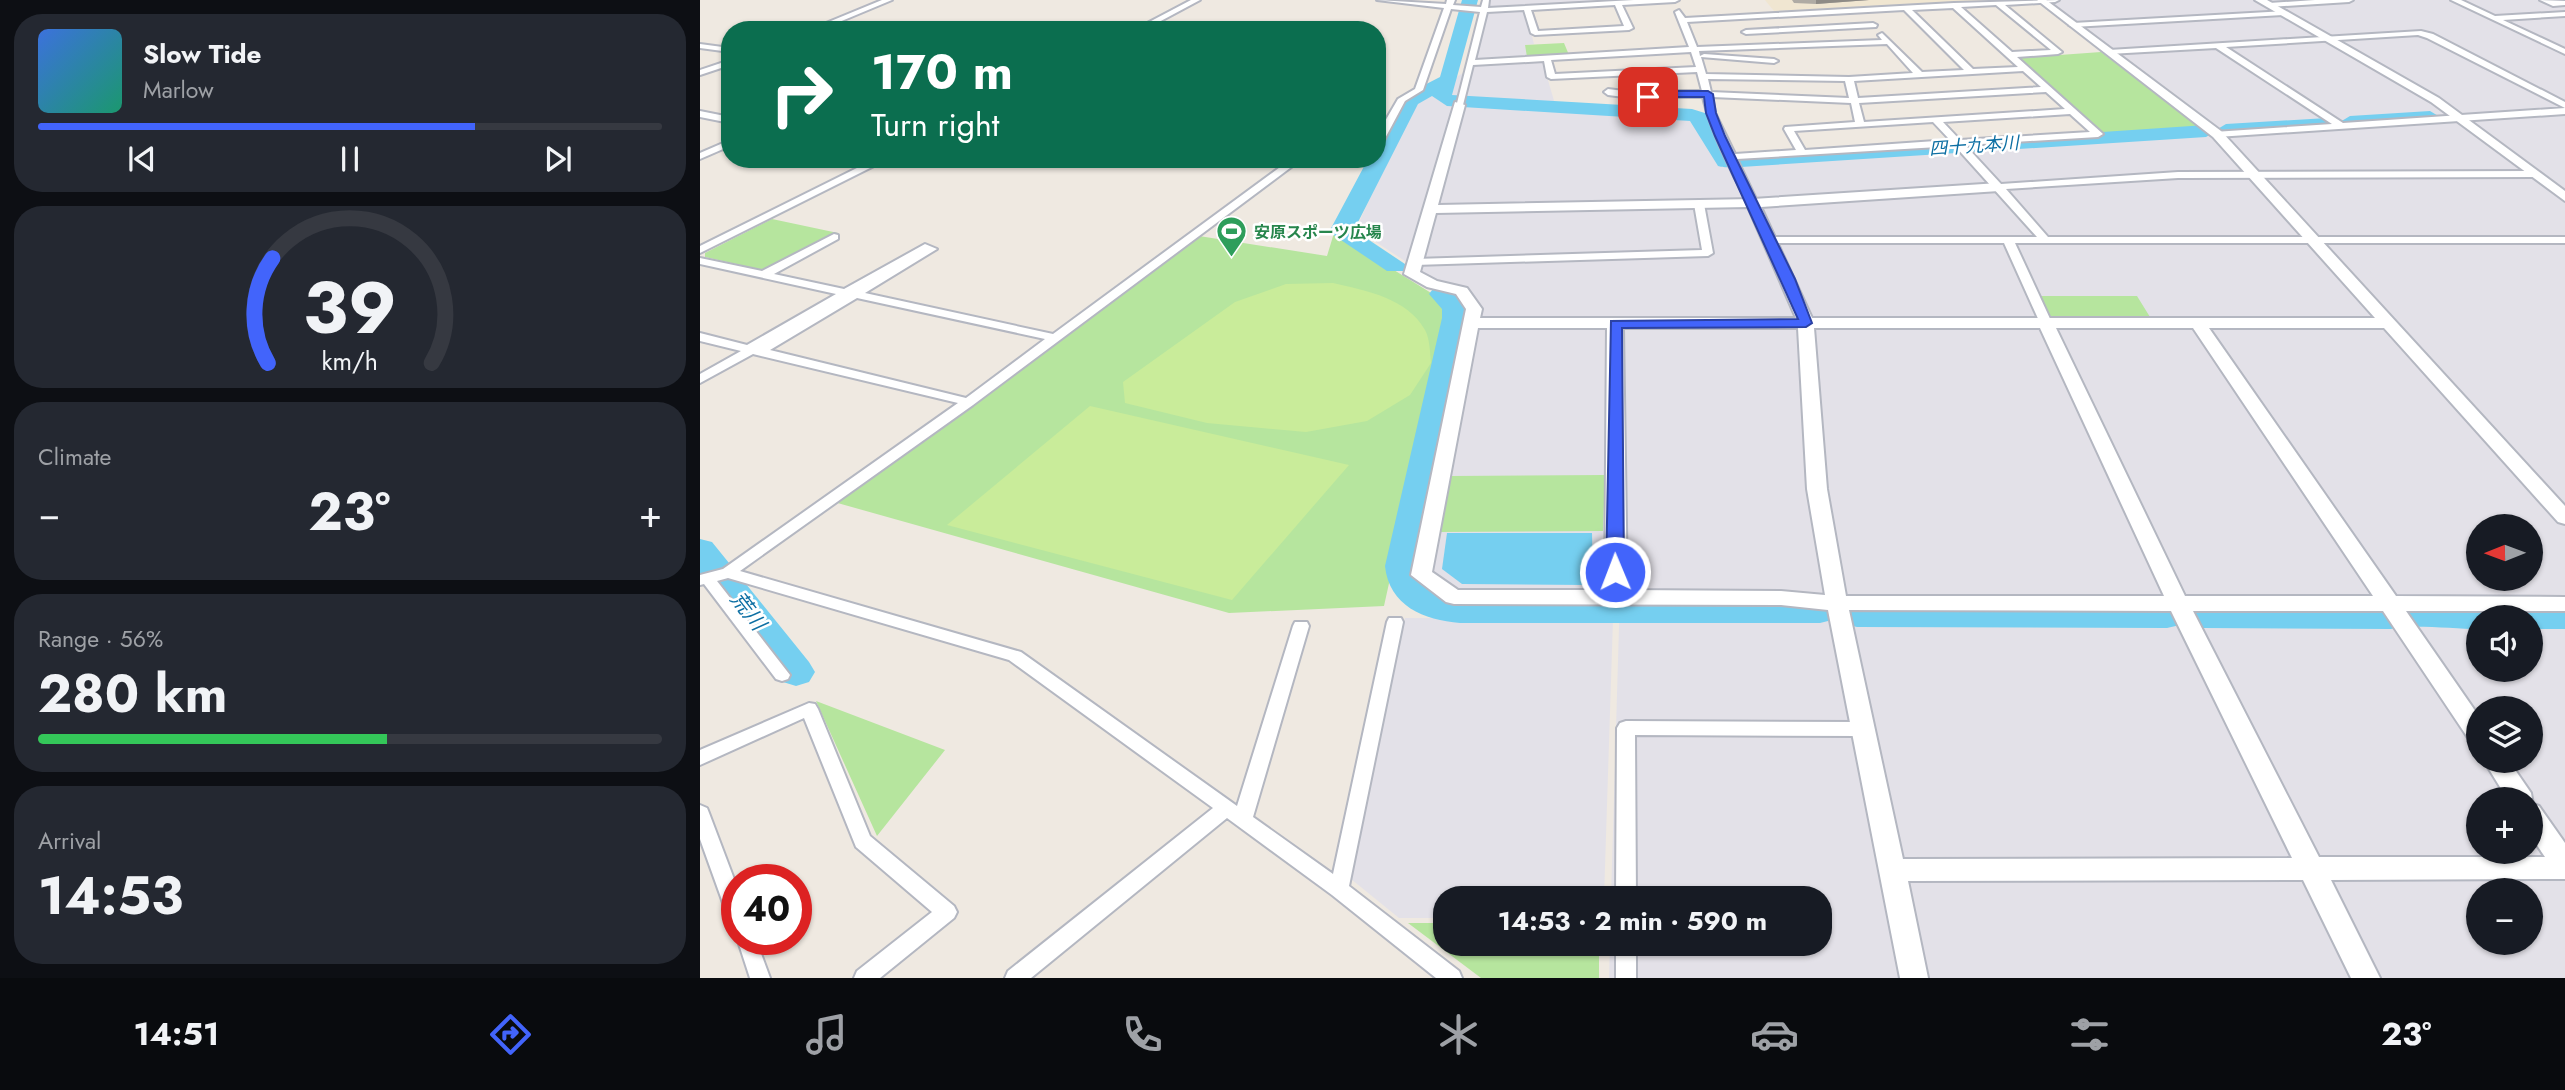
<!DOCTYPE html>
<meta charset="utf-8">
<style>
:root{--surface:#171b24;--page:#242831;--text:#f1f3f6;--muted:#9ea1a6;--line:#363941;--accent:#4264fb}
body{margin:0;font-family:Jost,"Noto Sans JP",sans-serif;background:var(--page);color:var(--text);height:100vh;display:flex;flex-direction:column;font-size:26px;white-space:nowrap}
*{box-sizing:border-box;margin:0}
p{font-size:23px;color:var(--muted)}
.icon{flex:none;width:38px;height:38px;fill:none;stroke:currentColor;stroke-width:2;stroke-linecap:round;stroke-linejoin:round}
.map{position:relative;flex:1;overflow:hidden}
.sheet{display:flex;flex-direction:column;gap:14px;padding:14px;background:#0d0f14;width:700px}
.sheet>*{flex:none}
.top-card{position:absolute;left:21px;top:21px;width:665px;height:147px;border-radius:28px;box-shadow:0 2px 5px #0004;background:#0b6e4f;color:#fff;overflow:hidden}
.needle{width:46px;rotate:269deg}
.fabs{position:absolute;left:1766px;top:514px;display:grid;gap:14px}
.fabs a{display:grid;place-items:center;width:77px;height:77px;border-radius:50%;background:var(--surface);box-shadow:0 2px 5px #0004;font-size:35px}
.speed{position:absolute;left:21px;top:864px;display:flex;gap:14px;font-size:35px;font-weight:700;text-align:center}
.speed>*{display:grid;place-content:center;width:91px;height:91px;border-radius:50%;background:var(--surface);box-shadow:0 2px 5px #0004;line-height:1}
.speed .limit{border:10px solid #d22;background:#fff;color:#111}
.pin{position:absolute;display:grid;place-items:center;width:60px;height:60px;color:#fff;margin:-30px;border-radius:14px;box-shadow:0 4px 10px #0006}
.me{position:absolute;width:77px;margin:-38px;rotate:359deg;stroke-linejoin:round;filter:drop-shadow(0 0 5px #0008)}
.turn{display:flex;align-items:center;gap:24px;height:147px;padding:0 35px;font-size:32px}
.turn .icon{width:91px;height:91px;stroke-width:2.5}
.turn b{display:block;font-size:49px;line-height:60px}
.big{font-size:52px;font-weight:700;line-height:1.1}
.sheet .widget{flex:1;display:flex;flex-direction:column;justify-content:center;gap:10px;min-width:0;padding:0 24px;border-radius:28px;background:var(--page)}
.sheet .dial{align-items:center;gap:0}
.dial svg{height:182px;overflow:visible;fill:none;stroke:var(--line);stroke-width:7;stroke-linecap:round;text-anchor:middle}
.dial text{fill:var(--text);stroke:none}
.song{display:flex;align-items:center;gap:21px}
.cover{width:84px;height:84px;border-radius:10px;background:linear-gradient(135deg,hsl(220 70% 55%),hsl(160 70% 35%))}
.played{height:7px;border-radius:4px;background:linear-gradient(90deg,var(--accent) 70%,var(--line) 70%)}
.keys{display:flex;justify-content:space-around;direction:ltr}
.heat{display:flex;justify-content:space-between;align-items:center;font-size:38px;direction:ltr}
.charge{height:10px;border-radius:5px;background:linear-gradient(90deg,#34c759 56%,var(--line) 0)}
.trip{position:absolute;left:733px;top:886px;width:399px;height:70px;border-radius:28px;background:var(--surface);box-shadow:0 2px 5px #0004;font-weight:700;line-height:70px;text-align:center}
.menu{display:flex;height:112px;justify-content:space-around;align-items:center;background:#090b0e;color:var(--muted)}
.menu .icon{width:49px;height:49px}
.menu .on{color:var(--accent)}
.menu b{font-size:32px;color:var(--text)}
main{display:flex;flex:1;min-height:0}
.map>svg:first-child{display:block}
</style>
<main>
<section class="sheet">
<div class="widget">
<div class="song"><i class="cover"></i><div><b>Slow Tide</b><p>Marlow</p></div></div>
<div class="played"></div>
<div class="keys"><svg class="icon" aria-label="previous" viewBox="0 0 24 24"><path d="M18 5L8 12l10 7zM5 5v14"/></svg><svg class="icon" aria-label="pause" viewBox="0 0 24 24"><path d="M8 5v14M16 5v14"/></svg><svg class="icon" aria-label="next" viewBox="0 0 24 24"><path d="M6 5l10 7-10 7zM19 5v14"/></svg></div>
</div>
<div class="widget dial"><svg viewBox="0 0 100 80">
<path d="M14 69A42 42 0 1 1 86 69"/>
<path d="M14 69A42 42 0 0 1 16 23" stroke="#4264fb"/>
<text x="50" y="56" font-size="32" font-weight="700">39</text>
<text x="50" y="72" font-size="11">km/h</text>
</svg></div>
<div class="widget"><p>Climate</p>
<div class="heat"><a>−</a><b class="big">23°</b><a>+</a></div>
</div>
<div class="widget"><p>Range · 56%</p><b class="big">280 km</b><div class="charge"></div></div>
<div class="widget"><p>Arrival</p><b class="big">14:53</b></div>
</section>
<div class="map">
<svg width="1865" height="978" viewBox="0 0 1865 978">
<rect width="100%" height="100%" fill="#efe9e1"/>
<path fill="#e3e1e8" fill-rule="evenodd" d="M790 0H925L824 5 834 44 825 45 830 60H842L855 104 998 114 1005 118 1026 156 1516 129 1344 0H1865V978H909L910 943H1120V898H911L920 593 764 591 739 581 730 569 765 388 767 290 734 280 656 229 714 101 774 67ZM1778 527H1830V579H1778ZM1778 618H1830V670H1778ZM1778 709H1830V761H1778ZM1778 800H1830V852H1778ZM1778 891H1830V943H1778Z
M705 618 913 619 904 898H746L745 918H699L651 879Z"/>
<path fill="#f0e6d1" d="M1065 0H1281L1282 1 1074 11Z"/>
<path fill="#b6e59e" d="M864 43 869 55 827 57 825 45Z
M1401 52 1502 128 1404 133 1317 58Z
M72 219 138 233 67 271 5 257V253Z
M634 233 736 296 750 307 684 606 529 613 134 502 499 236 627 256Z
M1340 296H1437L1450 317H1351Z
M905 475 903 531 738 532 751 476Z
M116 701 245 750 177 836Z
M708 923H745L746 943H899V978H781Z"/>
<path fill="#c9ec9a" d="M633 283C667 291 707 298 725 330 730 339 730 353 731 363L710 395 667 421 606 432 507 423 425 403 423 382 535 302 586 284Z
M390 406 649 465 532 600 247 525Z"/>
<path fill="#75cff0" d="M747 533H892L893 581 888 585 762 584 742 569Z"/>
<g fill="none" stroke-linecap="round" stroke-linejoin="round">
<path fill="#75cff0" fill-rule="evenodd" d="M762 0H778L752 95 992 109 1008 114 1033 157 1506 125 1516 131 1506 137 1041 167C1032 165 1027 169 1018 166L990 121 747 106 732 96 718 104 654 230 708 266 705 271H687L629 232 668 159H677V143L703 96 740 77Z
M1730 111 1740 117 1737 121 1650 128 1640 122 1650 116Z
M1627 118 1637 124 1634 128 1526 136 1516 130 1526 124Z
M742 286C757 290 768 303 768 318L719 566C722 590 738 597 760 599H1120L1132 602 1138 611 1132 620 1120 623H760C724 620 689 606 685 566L742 318V309L729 294 733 289Z
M0 539 12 542 109 662 115 672 109 682 96 686 83 682 0 573Z
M1157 603 1467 604 1480 607 1484 616 1489 607 1502 604 1691 605 1704 609 1717 605H1865V629H1830V618H1778V629C1755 629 1708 624 1691 629L1502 628 1489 625 1484 616 1480 625 1467 628 1157 627 1144 624 1139 615 1144 606Z"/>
<defs>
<path id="street" d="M182 0H192L120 30H109Z
M491 0H500L444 30H434Z
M677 0 746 4 747 0H755L753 5 781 7 783 0H789L788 8 934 0H979L975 2 922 5 933 28 929 30 835 35 831 33 824 10 787 12 775 60 989 47 975 12 979 10 985 18 1254 3 1359 0 1355 2 1305 5 1362 52 1358 54 1317 57 1403 134 1398 137 1265 145 1301 184 1478 172 1834 171 1839 174 1834 177 1478 178 1306 189 1348 237H1865V243H1315L1352 323 1346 327 1340 323 1304 243H1069L1064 240 1069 237H1337L1255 146 1037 159 1058 203 1049 205C1033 176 1010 129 1003 97H965L948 100 908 95 904 92 908 89 948 94 965 91H1002L997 72 851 79 847 77 844 61 773 65 763 105 756 107 780 12 751 9 723 90 705 101 682 144 677 147V135L698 99 715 89 744 8ZM915 5 924 26 838 31 831 10ZM1296 5 1351 50 1312 52 1261 7ZM1253 8 1318 67 1273 69 1212 10ZM1204 10 1264 70 1222 72 1182 33 1178 35 1182 40 997 47 987 22ZM1187 44 1213 73 1149 77 1006 74 1001 57 1074 63 1078 61 1074 59 1004 54 1000 56 999 51ZM991 52 996 67 855 74 851 60ZM1323 71 1341 87 1158 98 1154 81ZM1008 79 1145 81 1149 98 1011 92ZM1346 92 1365 109 1164 122 1159 103ZM1012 97 1151 103 1155 122 1085 127 1084 129 1096 150 1035 154 1015 113ZM1370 114 1390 132 1260 140 1243 122ZM1233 122 1250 140 1105 150 1094 131Z
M1615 0H1653L1649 2 1569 7 1565 5 1569 3Z
M1751 0H1761L1795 16 1865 12V16L1803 20 1865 49V54Z
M1840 0 1865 1V5L1853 6Z
M1586 11V15H1583L1373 27 1369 25 1373 23Z
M1173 23 1177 25 1176 27 1046 34 1042 32 1046 30Z
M1721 31 1733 34 1865 102V108L1727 38 1718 35 1526 47 1643 123 1865 108V114L1517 137 1514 136V132L1632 124 1516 48 1409 54 1405 52 1409 50Z
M0 44 30 48V52L0 48Z
M30 60V65L0 75V70Z
M0 111 30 117V123L0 117Z
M30 140V146L0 159V153Z
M175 159H188L0 253V246Z
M591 159H602L273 405 40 571 321 652 537 806 593 626 595 622H607L609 626 553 817 633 874 687 622 689 618H701L703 622 649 886 759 971 762 978H736L632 895 527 818 331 978H305L308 971 513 808 309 660 28 578 17 581 90 675 88 679 82 681 76 679 4 584 0 585V575L23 569 258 403 53 354 0 383V374L41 351 0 341V333L47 345 136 294 0 264V258L62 271 134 234 138 235V239L74 274 144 289 225 244 237 249 165 293 353 334ZM157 298 345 339 266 398 70 350Z
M999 201 1004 204 1013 253 1008 256 715 265 710 262 715 259 1002 250 994 204Z
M109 703 115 704 118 709 170 836 254 906 257 912 254 918 180 978H154L157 971 232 912 156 847 104 718 0 765V750Z
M926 721 1161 722 1167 724 1170 729 1167 734 1161 736 935 735 936 898H916L917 728 920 723Z
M0 805 7 808 9 813 37 887V923L30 920 27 914 0 839Z
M37 938 56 940 70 978H50Z
M916 943H936V978H916Z"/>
<path id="secondary" d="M1337 0H1346L1521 131 1865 506V524L1858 522 1684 328H1509L1696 596 1865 597V611H1706L1778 715V743L1770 741 1683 611H1493L1619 857H1845L1830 835V800H1808L1784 761H1809L1831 793 1833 804 1839 806 1865 843V879L1631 880 1680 978H1651L1603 880 1208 881 1228 978H1200L1128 610 1081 605 754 604 746 602 711 575 766 309 756 294 727 287 704 274 755 102 765 105 738 205 1053 199 1299 183 1306 187 1299 191 1061 207 1112 318H1675L1513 137ZM1048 207 1096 318H780L782 309 767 288 737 281 720 272 736 213ZM778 328H907L905 590H758L732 572ZM923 328H1098L1107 489 1125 595 1081 591 927 590ZM1114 328H1340L1464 596H1146L1127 489ZM1356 328H1493L1673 596H1485ZM1149 610 1471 611 1592 858 1203 859Z
M1555 0H1567L1739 98 1865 191V201L1731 102Z"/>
</defs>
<use href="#street" stroke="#b4b7c1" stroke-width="4"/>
<use href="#secondary" stroke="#b4b7c1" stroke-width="4"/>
<use href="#street" fill="#fff" fill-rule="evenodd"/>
<use href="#secondary" fill="#fff" fill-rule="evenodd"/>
</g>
<path fill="#afaba4" d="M1092 0H1169L1116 4 1094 3Z"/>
<path fill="#8e8b86" d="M1116 0H1169L1116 4Z"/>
<path fill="#4264fb" stroke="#2b41a3" stroke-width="2" d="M965 91H1008L1013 94 1016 113 1025 136 1095 279 1112 323 1106 327 922 328 924 572 915 578 906 572 911 321 1098 319 1015 136 1006 113 1004 97H965L948 100 944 97Z"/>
<defs>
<symbol id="stadium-pin" viewBox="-11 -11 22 30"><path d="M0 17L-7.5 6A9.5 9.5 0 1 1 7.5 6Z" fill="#2e9e5b" stroke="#fff"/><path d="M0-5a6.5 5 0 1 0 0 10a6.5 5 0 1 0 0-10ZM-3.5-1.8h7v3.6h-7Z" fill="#fff"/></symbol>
</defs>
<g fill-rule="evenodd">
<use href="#stadium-pin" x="514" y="214" width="35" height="47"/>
</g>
<g text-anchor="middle" stroke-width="5" stroke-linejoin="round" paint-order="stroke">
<g font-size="16" font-weight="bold" fill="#27864d" stroke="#fff" text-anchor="start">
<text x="554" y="238">安原スポーツ広場</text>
</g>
<g font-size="18" font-style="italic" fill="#0d6fa3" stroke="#fff">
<text transform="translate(1274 146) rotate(-4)" y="6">四十九本川</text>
</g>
<g font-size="21" font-style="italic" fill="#0d6fa3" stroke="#fff">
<text transform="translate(48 611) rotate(52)" y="7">荒川</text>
</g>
</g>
</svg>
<div class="fabs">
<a><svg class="needle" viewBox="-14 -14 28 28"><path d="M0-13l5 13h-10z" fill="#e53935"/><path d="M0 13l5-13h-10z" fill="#9ea1a6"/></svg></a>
<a><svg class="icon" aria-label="sound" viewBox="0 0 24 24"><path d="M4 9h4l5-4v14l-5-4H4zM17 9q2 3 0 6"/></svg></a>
<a><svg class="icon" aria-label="layers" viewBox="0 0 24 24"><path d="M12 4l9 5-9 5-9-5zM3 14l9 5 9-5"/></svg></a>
<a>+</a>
<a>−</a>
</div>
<div class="speed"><div class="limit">40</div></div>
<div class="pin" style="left:948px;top:97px;background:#d93025"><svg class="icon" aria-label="arrive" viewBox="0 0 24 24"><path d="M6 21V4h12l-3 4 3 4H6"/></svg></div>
<svg class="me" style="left:915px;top:572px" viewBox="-20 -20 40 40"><circle r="17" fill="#4264fb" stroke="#fff" stroke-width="3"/><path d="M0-11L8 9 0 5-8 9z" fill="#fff"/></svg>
<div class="trip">14:53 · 2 min · 590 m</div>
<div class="top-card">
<div class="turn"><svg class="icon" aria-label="right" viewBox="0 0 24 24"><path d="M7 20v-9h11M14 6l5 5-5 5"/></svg><div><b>170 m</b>Turn right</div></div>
</div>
</div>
</main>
<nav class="menu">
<b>14:51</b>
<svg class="icon on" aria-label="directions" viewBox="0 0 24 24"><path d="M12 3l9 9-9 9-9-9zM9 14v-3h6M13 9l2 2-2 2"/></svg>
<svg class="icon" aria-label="music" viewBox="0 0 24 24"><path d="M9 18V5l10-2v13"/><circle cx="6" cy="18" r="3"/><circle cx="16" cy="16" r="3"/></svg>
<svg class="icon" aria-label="phone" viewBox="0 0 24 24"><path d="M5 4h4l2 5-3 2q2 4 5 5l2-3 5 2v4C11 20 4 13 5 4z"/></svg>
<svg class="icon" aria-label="climate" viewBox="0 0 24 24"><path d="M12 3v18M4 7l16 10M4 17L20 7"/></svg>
<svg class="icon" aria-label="car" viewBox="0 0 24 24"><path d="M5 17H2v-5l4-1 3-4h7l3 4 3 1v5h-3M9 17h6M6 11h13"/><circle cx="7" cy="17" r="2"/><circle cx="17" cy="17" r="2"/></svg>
<svg class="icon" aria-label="filters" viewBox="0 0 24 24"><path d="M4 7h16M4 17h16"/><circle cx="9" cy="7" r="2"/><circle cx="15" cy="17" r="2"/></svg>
<b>23°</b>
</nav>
